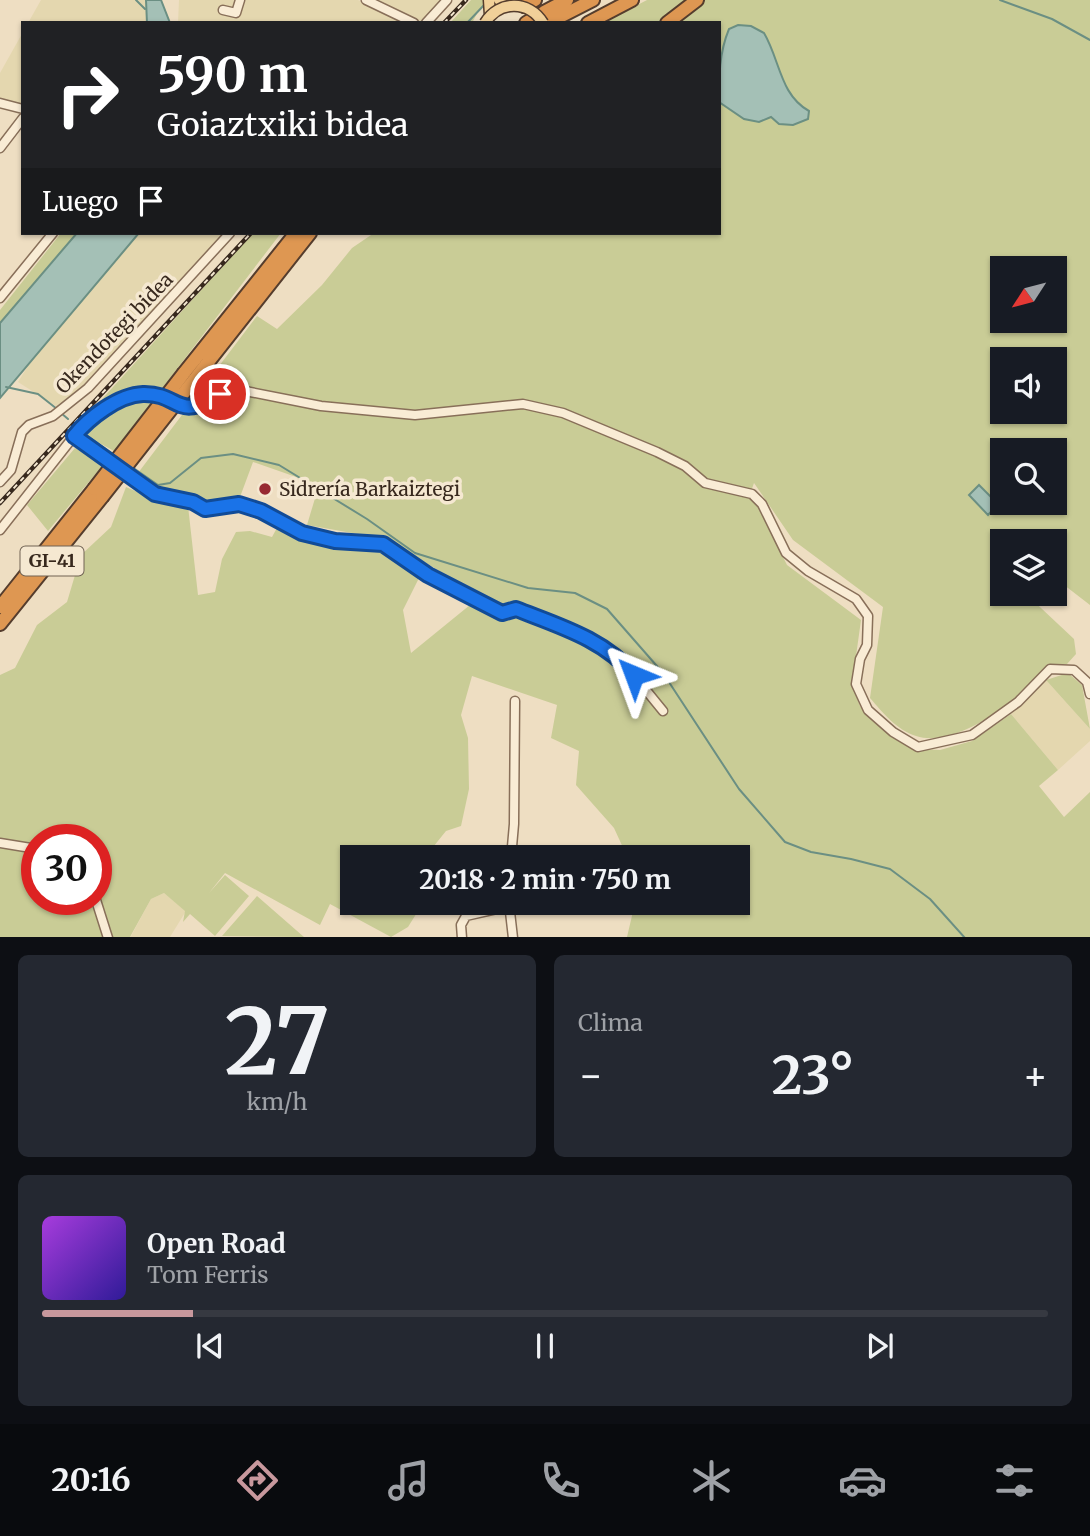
<!DOCTYPE html>
<html lang="es">
<meta charset="utf-8">
<style>
:root{--surface:#171b24;--page:#242831;--text:#f1f3f6;--muted:#9ea1a6;--line:#363941;--accent:#c8989d}
body{margin:0;font-family:Merriweather,serif;background:var(--page);color:var(--text);height:100vh;display:flex;flex-direction:column;font-size:26px;white-space:nowrap}
*{box-sizing:border-box;margin:0}
p{font-size:23px;color:var(--muted)}
.icon{flex:none;width:38px;height:38px;fill:none;stroke:currentColor;stroke-width:2;stroke-linecap:round;stroke-linejoin:round}
.map{position:relative;height:937px;overflow:hidden}
.panel{display:flex;flex-direction:column;gap:18px;padding:18px;background:#0d0f14;flex:1}
.panel>*{flex:none}
.top-card{position:absolute;left:21px;top:21px;width:700px;height:214px;border-radius:0px;box-shadow:0 2px 5px #0004;background:#202124;color:#fff;overflow:hidden}
.needle{width:46px;rotate:234deg}
.controls{position:absolute;left:990px;top:256px;display:grid;gap:14px}
.controls a{display:grid;place-items:center;width:77px;height:77px;border-radius:0px;background:var(--surface);box-shadow:0 2px 5px #0004;font-size:35px}
.speed{position:absolute;left:21px;top:824px;display:flex;gap:14px;font-size:35px;font-weight:700;text-align:center}
.speed>*{display:grid;place-content:center;width:91px;height:91px;border-radius:50%;background:var(--surface);box-shadow:0 2px 5px #0004;line-height:1}
.speed .limit{border:10px solid #d22;background:#fff;color:#111}
.pin{position:absolute;display:grid;place-items:center;width:60px;height:60px;color:#fff;margin:-30px;border:4px solid #fff;border-radius:50%;box-shadow:0 2px 7px #0007}
.me{position:absolute;width:77px;margin:-38px;rotate:316deg;stroke-linejoin:round;filter:drop-shadow(0 0 5px #0008)}
.turn{display:flex;align-items:center;gap:24px;height:147px;padding:0 21px;font-size:32px}
.turn .icon{width:91px;height:91px;stroke-width:2.5}
.turn b{display:block;font-size:49px;line-height:60px}
.then{display:flex;align-items:center;height:66px;padding:0 21px;background:#0003;gap:14px;font-size:26px}
.big{font-size:52px;font-weight:700;line-height:1.1}
.panel .card{flex:1;display:flex;flex-direction:column;justify-content:center;gap:10px;min-width:0;padding:0 24px;border-radius:10px;background:var(--page)}
.panel .dial{align-items:center;gap:0}
.dial b{font-size:91px;line-height:1}
.song{display:flex;align-items:center;gap:21px}
.cover{width:84px;height:84px;border-radius:10px;background:linear-gradient(135deg,hsl(280 70% 55%),hsl(250 70% 35%))}
.played{height:7px;border-radius:4px;background:linear-gradient(90deg,var(--accent) 15%,var(--line) 15%)}
.keys{display:flex;justify-content:space-around;direction:ltr}
.heat{display:flex;justify-content:space-between;align-items:center;font-size:38px;direction:ltr}
.panel .tiles{flex:1;display:grid;gap:18px;grid-template-columns:1fr 1fr}
.card:last-child{grid-column:span 2}
.trip{position:absolute;left:340px;top:845px;width:410px;height:70px;border-radius:0px;background:var(--surface);box-shadow:0 2px 5px #0004;font-weight:700;line-height:70px;text-align:center}
.tabs{display:flex;height:112px;justify-content:space-around;align-items:center;background:#090b0e;color:var(--muted)}
.tabs .icon{width:49px;height:49px}
.tabs .on{color:var(--accent)}
.tabs b{font-size:32px;color:var(--text)}
.map>svg:first-child{display:block}
</style>
<div class="map">
<svg width="1090" height="938" viewBox="0 0 1090 938">
<rect width="100%" height="100%" fill="#eedec2"/>
<path fill="#e4d7af" d="M41 0H146L147 23H28Z
M179 0H358L409 23H178Z
M370 0H444L423 23Z
M23 32V106L0 101V73Z
M139 233H226L98 373 59 408 18 382 40 347Z
M1046 680 1090 729V741L1058 770 1011 714Z
M164 893 186 911 170 937 130 938 151 899Z"/>
<path fill="#c9cc96" fill-rule="evenodd" d="M471 0H495L479 10 472 23H450Z
M647 0H1090V605L1055 578V541H1003V593H1025L1074 639 1076 654 1067 664C1042 667 1038 679 1019 695 996 715 949 747 916 736 897 730 883 713 870 698L883 607 793 540 754 483 749 497 757 505 787 565 861 620 852 685 860 706 878 724 915 749 940 750 972 741 1011 714 1058 770 1039 786 1064 817 1090 792V937H627L635 903H737V858L633 857 625 852 614 828 576 785 579 751 551 738 557 705 472 676 461 715 468 738 469 789 461 826 446 831 425 857 352 858V903H423L408 927 391 937 330 904 320 925 225 873 209 893 225 875 249 896 215 936 190 914 183 922 185 911 164 893 151 899 130 937H0V675L15 668 37 625 67 602 81 555 111 527 126 487 161 502 188 506 198 595 215 592 222 559 236 532 250 531 272 537 278 526 299 538 331 546 380 548 419 578 403 610 411 653 481 596 386 539 307 525 319 485 253 462 240 497 202 504 190 495 162 491 138 473 257 316 277 329 322 285 352 248 374 233H719V23H603ZM1003 268H1055V320H1003ZM1003 359H1055V411H1003ZM1003 450H1055V502H1003ZM37 840H96V900H37Z
M61 233H77L0 323V310Z
M253 233H281L114 451 83 434 93 422V409Z
M75 448 103 465 48 531 27 505Z
M1068 673 1082 685 1090 729 1046 680Z
M257 896 304 937 222 936Z"/>
<path fill="#a4c0b6" stroke="#6b8f83" stroke-width="2" d="M146 0H161L170 23H147Z
M738 25 751 26 764 33C780 60 780 95 809 111L808 119 793 125 779 124 771 117 759 122 744 119 719 102C719 77 719 53 729 29Z
M77 233H139L0 398V323Z
M979 485 998 504 988 515 969 495Z"/>
<g fill="none" stroke-linecap="round" stroke-linejoin="round">
<path stroke="#6b8f83" stroke-width="2" d="M136 0 145 9
M1000 0 1052 19 1090 40
M467 23 486 3
M6 387 38 394 57 409
M61 413 68 419
M82 432 113 454
M132 467 158 485 170 483 201 458 233 454 279 465 367 519 415 553 528 588 575 593 607 609 663 673 739 789 785 842 811 852 851 859 890 869 930 899 965 938"/>
<defs>
<path id="minor" d="M366 0 414 23
M223 10 236 13 240 0
M426 23 447 0
M0 103 23 109
M0 148 23 118
M0 298 53 233
M74 436C92 414 116 402 144 394L186 408H199L220 394 240 390 321 406 415 415 523 404 563 413 657 452 685 466 705 483 752 494 762 504 786 553 808 571 856 599 868 616 867 645 860 659 856 684 868 710 893 732 918 747 972 735 1018 702 1050 669 1074 670 1087 682 1090 694
M0 482 11 470 22 432 29 425 53 416 88 388 230 233
M0 530 74 436 155 494 193 502 205 509 239 504 261 511 302 533 335 541 383 544 428 575 502 613 516 609 602 645 619 657 663 711
M0 843 37 849
M511 858 514 824 515 701
M96 900 108 938
M509 903 513 938
M511 909 527 903
M462 938 461 925 466 916 510 906"/>
<path id="major" d="M489 0 490 15
M499 0 510 4"/>
<path id="highway" d="M524 6 535 0
M544 12 567 0
M550 22 593 0
M526 23 531 20
M588 23 632 0
M667 23 697 0
M184 373 296 233
M194 380 310 233
M0 607 94 489
M0 624 102 497"/>
</defs>
<use href="#minor" stroke="#886f59" stroke-width="11"/>
<use href="#major" stroke="#553d2d" stroke-width="13"/>
<use href="#highway" stroke="#553d2d" stroke-width="16"/>
<use href="#minor" stroke="#f9ecd5" stroke-width="8"/>
<use href="#major" stroke="#f1d099" stroke-width="10"/>
<use href="#highway" stroke="#de9752" stroke-width="12"/>
<defs>
<path id="rail" d="M444 23 466 0
M0 503 251 233"/>
</defs>
<use href="#rail" stroke="#37281d" stroke-width="4.5"/>
<use href="#rail" stroke="#f5e8d1" stroke-width="2" stroke-dasharray="5" stroke-linecap="butt"/>
<defs>
<path id="major-bridge" d="M485 23C499 0 529 0 543 23"/>
<path id="highway-bridge" d="M94 489 184 373
M102 497 194 380"/>
</defs>
<use href="#major-bridge" stroke="#553d2d" stroke-width="13" stroke-linecap="butt"/>
<use href="#highway-bridge" stroke="#553d2d" stroke-width="16" stroke-linecap="butt"/>
<use href="#major-bridge" stroke="#f1d099" stroke-width="10"/>
<use href="#highway-bridge" stroke="#de9752" stroke-width="12"/>
</g>
<g fill="none" stroke-linecap="round" stroke-linejoin="round">
<defs>
<path id="route" d="M220 394C175 423 181 393 143 394 118 395 89 418 74 436L155 494 193 502 205 509 239 504 261 511 302 533 335 541 383 544 428 575 502 613 516 609C559 626 604 639 634 675"/>
</defs>
<use href="#route" stroke="#114b97" stroke-width="18"/>
<use href="#route" stroke="#1a73e8" stroke-width="12"/>
</g>
<circle fill="#972931" stroke="#f5e8d1" stroke-width="2.5" cx="265" cy="489" r="7"/>
<g text-anchor="middle" stroke-width="7" stroke-linejoin="round" paint-order="stroke">
<rect fill="#f5e8d1" stroke="#706253" stroke-width="2" x="20.5" y="546.5" width="63" height="29" rx="5"/>
<g font-size="18" font-weight="bold" fill="#37281d">
<text x="52" y="567">GI-41</text>
</g>
<g font-size="19" fill="#37281d" stroke="#f5e8d1">
<text transform="translate(114 333) rotate(-46)" y="7">Okendotegi bidea</text>
</g>
<g font-size="19" fill="#37281d" stroke="#f5e8d1" text-anchor="start">
<text x="279" y="496">Sidrería Barkaiztegi</text>
</g>
</g>
</svg>
<div class="controls">
<a><svg class="needle" viewBox="-14 -14 28 28"><path d="M0-13l5 13h-10z" fill="#e53935"/><path d="M0 13l5-13h-10z" fill="#9ea1a6"/></svg></a>
<a><svg class="icon" aria-label="sound" viewBox="0 0 24 24"><path d="M4 9h4l5-4v14l-5-4H4zM17 9q2 3 0 6"/></svg></a>
<a><svg class="icon" aria-label="search" viewBox="0 0 24 24"><circle cx="10" cy="10" r="6"/><path d="M15 15l6 6"/></svg></a>
<a><svg class="icon" aria-label="layers" viewBox="0 0 24 24"><path d="M12 4l9 5-9 5-9-5zM3 14l9 5 9-5"/></svg></a>
</div>
<div class="speed"><div class="limit">30</div></div>
<div class="pin" style="left:220px;top:394px;background:#d93025"><svg class="icon" aria-label="arrive" viewBox="0 0 24 24"><path d="M6 21V4h12l-3 4 3 4H6"/></svg></div>
<svg class="me" style="left:634px;top:675px" viewBox="-20 -20 40 40"><path d="M0-17L14 15 0 8-14 15z" fill="#1a73e8" stroke="#fff" stroke-width="4"/></svg>
<div class="trip">20:18 · 2 min · 750 m</div>
<div class="top-card">
<div class="turn"><svg class="icon" aria-label="right" viewBox="0 0 24 24"><path d="M7 20v-9h11M14 6l5 5-5 5"/></svg><div><b>590 m</b>Goiaztxiki bidea</div></div>
<div class="then">Luego<svg class="icon" aria-label="arrive" viewBox="0 0 24 24"><path d="M6 21V4h12l-3 4 3 4H6"/></svg></div>
</div>
</div>
<section class="panel">
<div class="tiles">
<div class="card dial"><b>27</b><p>km/h</p></div>
<div class="card"><p>Clima</p>
<div class="heat"><a>−</a><b class="big">23°</b><a>+</a></div>
</div>
<div class="card">
<div class="song"><i class="cover"></i><div><b>Open Road</b><p>Tom Ferris</p></div></div>
<div class="played"></div>
<div class="keys"><svg class="icon" aria-label="previous" viewBox="0 0 24 24"><path d="M18 5L8 12l10 7zM5 5v14"/></svg><svg class="icon" aria-label="pause" viewBox="0 0 24 24"><path d="M8 5v14M16 5v14"/></svg><svg class="icon" aria-label="next" viewBox="0 0 24 24"><path d="M6 5l10 7-10 7zM19 5v14"/></svg></div>
</div>
</div>
</section>
<nav class="tabs">
<b>20:16</b>
<svg class="icon on" aria-label="directions" viewBox="0 0 24 24"><path d="M12 3l9 9-9 9-9-9zM9 14v-3h6M13 9l2 2-2 2"/></svg>
<svg class="icon" aria-label="music" viewBox="0 0 24 24"><path d="M9 18V5l10-2v13"/><circle cx="6" cy="18" r="3"/><circle cx="16" cy="16" r="3"/></svg>
<svg class="icon" aria-label="phone" viewBox="0 0 24 24"><path d="M5 4h4l2 5-3 2q2 4 5 5l2-3 5 2v4C11 20 4 13 5 4z"/></svg>
<svg class="icon" aria-label="climate" viewBox="0 0 24 24"><path d="M12 3v18M4 7l16 10M4 17L20 7"/></svg>
<svg class="icon" aria-label="car" viewBox="0 0 24 24"><path d="M5 17H2v-5l4-1 3-4h7l3 4 3 1v5h-3M9 17h6M6 11h13"/><circle cx="7" cy="17" r="2"/><circle cx="17" cy="17" r="2"/></svg>
<svg class="icon" aria-label="filters" viewBox="0 0 24 24"><path d="M4 7h16M4 17h16"/><circle cx="9" cy="7" r="2"/><circle cx="15" cy="17" r="2"/></svg>
</nav>
